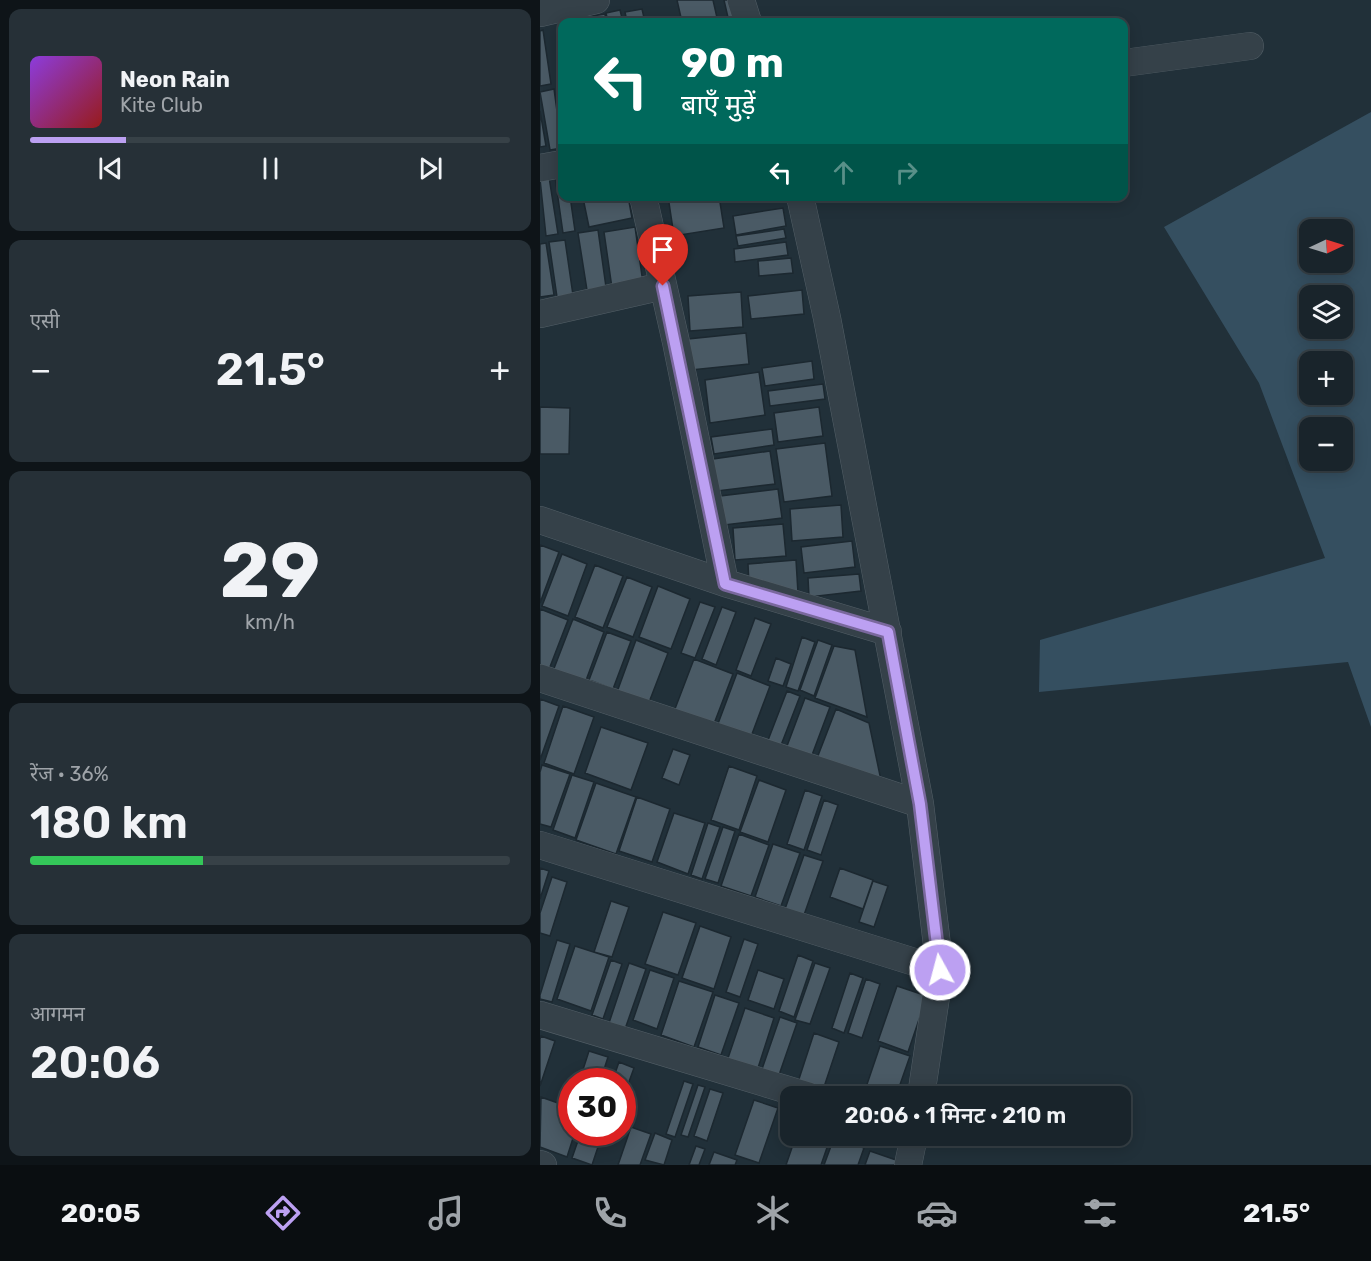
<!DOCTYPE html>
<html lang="hi">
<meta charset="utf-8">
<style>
:root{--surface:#19242b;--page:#263037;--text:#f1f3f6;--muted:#9fa4a9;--line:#374147;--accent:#bca0f2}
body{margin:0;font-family:Rubik,"Noto Sans Devanagari",sans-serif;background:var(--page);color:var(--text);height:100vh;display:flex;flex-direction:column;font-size:22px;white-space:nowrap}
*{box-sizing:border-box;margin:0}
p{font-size:20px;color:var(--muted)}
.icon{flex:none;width:33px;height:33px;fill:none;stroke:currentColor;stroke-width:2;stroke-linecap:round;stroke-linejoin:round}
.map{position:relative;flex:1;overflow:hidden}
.drawer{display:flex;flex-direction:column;gap:9px;padding:9px;background:#0e1418;width:540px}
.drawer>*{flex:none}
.top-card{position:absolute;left:18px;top:18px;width:570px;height:183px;border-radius:12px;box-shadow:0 3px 15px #0003,0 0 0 2px var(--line);background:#00695c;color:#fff;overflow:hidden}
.needle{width:39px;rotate:86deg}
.buttons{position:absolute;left:759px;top:219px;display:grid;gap:12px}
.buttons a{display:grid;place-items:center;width:54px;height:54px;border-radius:12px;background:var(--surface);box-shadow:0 3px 15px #0003,0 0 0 2px var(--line);font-size:30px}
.speed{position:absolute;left:18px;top:1068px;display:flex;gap:12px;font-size:30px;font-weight:700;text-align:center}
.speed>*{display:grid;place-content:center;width:78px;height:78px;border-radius:50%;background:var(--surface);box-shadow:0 3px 15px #0003,0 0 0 2px var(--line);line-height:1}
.speed .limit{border:9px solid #d22;background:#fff;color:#111}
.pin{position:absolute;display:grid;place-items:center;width:51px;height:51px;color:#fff;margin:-62px -26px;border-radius:50% 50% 50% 0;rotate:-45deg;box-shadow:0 0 6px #0007}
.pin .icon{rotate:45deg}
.me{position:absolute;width:66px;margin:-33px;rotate:353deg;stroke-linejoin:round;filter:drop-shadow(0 0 4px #0008)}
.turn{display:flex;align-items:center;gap:21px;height:126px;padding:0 24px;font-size:27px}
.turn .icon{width:78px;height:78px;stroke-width:2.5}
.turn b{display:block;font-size:42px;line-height:51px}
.lanes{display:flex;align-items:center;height:57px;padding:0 24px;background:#0003;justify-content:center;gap:30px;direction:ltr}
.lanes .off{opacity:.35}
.big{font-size:45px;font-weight:600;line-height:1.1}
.drawer .tile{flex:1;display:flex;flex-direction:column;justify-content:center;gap:9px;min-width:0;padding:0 21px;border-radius:12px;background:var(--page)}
.drawer .dial{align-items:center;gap:0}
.dial b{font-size:78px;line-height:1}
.song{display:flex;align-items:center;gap:18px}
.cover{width:72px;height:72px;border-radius:9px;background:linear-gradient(135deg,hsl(270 70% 55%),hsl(0 70% 35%))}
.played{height:6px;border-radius:3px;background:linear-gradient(90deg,var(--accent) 20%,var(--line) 20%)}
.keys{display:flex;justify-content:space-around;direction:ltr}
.heat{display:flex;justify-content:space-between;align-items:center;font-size:33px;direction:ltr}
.charge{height:9px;border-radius:4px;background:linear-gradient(90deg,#34c759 36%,var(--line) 0)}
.trip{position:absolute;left:240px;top:1086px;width:351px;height:60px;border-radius:12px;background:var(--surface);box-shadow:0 3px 15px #0003,0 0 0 2px var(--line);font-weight:600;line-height:60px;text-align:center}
.menu{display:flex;height:96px;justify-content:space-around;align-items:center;background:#0a0e11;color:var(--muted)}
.menu .icon{width:42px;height:42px}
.menu .active{color:var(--accent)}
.menu b{font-size:27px;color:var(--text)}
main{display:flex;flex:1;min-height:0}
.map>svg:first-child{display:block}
</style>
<main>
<section class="drawer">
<div class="tile">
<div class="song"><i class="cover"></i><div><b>Neon Rain</b><p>Kite Club</p></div></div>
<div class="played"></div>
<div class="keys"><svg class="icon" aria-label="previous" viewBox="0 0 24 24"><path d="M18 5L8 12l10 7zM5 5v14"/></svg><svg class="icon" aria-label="pause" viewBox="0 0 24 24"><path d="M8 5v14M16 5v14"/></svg><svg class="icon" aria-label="next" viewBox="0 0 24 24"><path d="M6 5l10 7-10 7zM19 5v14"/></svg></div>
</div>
<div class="tile"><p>एसी</p>
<div class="heat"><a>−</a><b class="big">21.5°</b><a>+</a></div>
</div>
<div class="tile dial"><b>29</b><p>km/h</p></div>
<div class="tile"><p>रेंज · 36%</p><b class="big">180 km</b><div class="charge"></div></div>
<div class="tile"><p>आगमन</p><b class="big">20:06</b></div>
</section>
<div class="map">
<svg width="831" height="1165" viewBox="0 0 831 1165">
<rect width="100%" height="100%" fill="#213039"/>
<path fill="#354f60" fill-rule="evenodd" d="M831 112V727L808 662 499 692 500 640 785 558 719 383 624 227ZM770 230H802V262H770ZM770 296H802V328H770ZM770 362H802V394H770ZM770 428H802V460H770Z"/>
<path fill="#4a5a65" stroke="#1c2830" stroke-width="1.5" d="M137 0H173L178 22H142Z
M184 0H196L200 22H189Z
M102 9 105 22H87L85 12Z
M80 10 83 22H68L66 13Z
M65 14 66 22H53L52 16Z
M48 17 49 22H32L31 20Z
M3 30 11 84 0 86V31Z
M14 89 22 148 10 150 0 92Z
M0 111 6 146 0 147Z
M22 176V196H30L35 231 23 233 15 177Z
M9 177 18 234 6 236 0 179Z
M50 196H88L92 218 49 227 43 198Z
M128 196H179L184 228 134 236Z
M243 208 246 226 196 235 193 216Z
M95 227 103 283 72 288 64 232Z
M244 229 246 238 198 246 196 236Z
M58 230 66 287 47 290 38 233Z
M25 240 33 295 17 297 9 242Z
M246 242 248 255 195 262 194 249Z
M6 243 14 295 0 297V244Z
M251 258 253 273 219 276 218 261Z
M262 290 264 314 211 319 208 296Z
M201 292 203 327 150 331 148 296Z
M206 333 209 364 151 370 148 339Z
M272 361 274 379 225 386 222 368Z
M219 372 225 415 170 423 165 380Z
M283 384 285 399 230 406 228 391Z
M0 407 30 408 29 454H0Z
M279 407 283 436 238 442 234 413Z
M232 429 234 445 174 454 171 437Z
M285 443 292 496 244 502 236 449Z
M230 451 235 484 177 491 173 459Z
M238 489 242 518 184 525 180 496Z
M301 505 303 537 252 541 250 509Z
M243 524 246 556 195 560 193 528Z
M312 541 315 567 264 573 261 547Z
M0 545 19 552 0 603Z
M22 554 47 564 28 616 2 606Z
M256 560 258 593 209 585 208 564Z
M55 565 83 576 63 628 35 617Z
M319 574 321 591 269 597 268 578Z
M87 577 112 587 93 637 67 627Z
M118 586 150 599 131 649 99 637Z
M160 602 175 607 155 658 141 653Z
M182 607 196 612 176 665 162 659Z
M0 609 28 620 8 672 0 669Z
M215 618 231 624 211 676 196 670Z
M33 619 64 632 45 683 13 671Z
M67 632 91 641 73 689 49 680Z
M262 637 275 642 258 691 246 687Z
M96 640 128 653 108 705 77 692Z
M278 640 292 645 274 696 260 690Z
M294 646 315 650 327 717 275 698Z
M236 658 251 664 243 686 228 681Z
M154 659 193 674 172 729 133 714Z
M197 673 230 686 209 742 176 729Z
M247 691 260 696 238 753 225 748Z
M265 698 290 707 269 763 244 754Z
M0 699 19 706 0 760Z
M23 706 54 717 34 774 4 763Z
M296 709 329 723 342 785 274 766Z
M61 727 108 743 91 790 45 773Z
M133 749 150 755 139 785 122 778Z
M2 765 30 774 11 827 0 824V772Z
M189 766 217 776 199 830 171 820Z
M32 775 54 782 35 838 13 830Z
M219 780 246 790 228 842 200 832Z
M56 783 96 797 76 854 36 840Z
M265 790 282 796 264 850 247 844Z
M97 797 130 809 112 862 79 851Z
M284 800 298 805 281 855 267 850Z
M134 813 165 823 148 874 117 862Z
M168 823 180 827 162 879 151 875Z
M183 827 195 831 178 883 165 879Z
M199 834 229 845 211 896 181 886Z
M233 844 260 853 241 906 215 897Z
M264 855 283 861 264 915 245 909Z
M0 868 9 871 0 899Z
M300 868 333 880 323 909 290 897Z
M12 877 27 882 10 936 0 933V913Z
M333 881 348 886 334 927 319 922Z
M71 901 89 907 72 957 54 952Z
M123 912 156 923 138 975 105 964Z
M160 926 191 937 174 989 142 978Z
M204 939 218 944 200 997 186 992Z
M17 940 30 944 12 1002 0 999V995Z
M35 946 69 957 51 1011 17 999Z
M258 955 273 961 254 1017 239 1011Z
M71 960 82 964 63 1019 52 1015Z
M89 963 106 969 84 1032 68 1026Z
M275 963 290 968 270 1024 255 1020Z
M110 970 134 978 117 1029 93 1020Z
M218 970 244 979 234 1009 208 1000Z
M310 973 323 978 304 1033 292 1028Z
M326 979 340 984 322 1038 308 1033Z
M139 981 173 992 154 1047 121 1035Z
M357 986 387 996 368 1052 338 1041Z
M175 995 199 1003 181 1055 158 1047Z
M205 1008 234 1018 217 1071 187 1061Z
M240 1017 257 1023 239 1075 222 1069Z
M274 1033 299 1042 282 1093 257 1085Z
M1 1036 15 1041 0 1086V1039Z
M340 1046 370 1056 356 1096H323Z
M49 1051 68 1057 60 1082H39Z
M79 1062 94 1068 82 1101V1082H72Z
M144 1081 153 1084 135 1137 126 1134Z
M158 1085 165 1087 148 1137 141 1135Z
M170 1089 183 1093 167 1141 154 1136Z
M1 1097 32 1108V1132H35L27 1157 0 1147Z
M214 1100 238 1108 219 1163 195 1155Z
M91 1127 111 1134 100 1165H78Z
M41 1132H63L52 1165 32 1158Z
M115 1133 132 1140 124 1165 105 1160Z
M256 1136H291L281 1165H246Z
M294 1138 324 1148 318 1165H284Z
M156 1146 165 1149 159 1165H149Z
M330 1151 359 1161 357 1165H325Z
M174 1152 197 1160 195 1165H169Z"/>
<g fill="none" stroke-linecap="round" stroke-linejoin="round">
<defs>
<path id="minor" d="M201 0 208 22
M0 13 56 0
M584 63 710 46
M0 168 22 164
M103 196 136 342 185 583
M260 196 287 318 380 804 400 970 381 1096
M0 314 123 286
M0 520 185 583 348 632
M0 678 380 804
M0 845 400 970
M0 1015 268 1096
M0 1164 3 1165
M368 1165 374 1136"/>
</defs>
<use href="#minor" stroke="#535f67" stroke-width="28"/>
<use href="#minor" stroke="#354149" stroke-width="27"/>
</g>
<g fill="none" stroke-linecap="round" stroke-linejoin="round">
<defs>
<path id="route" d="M123 286 185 584 348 632 380 804 400 970"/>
</defs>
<use href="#route" stroke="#7a689d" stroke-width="15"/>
<use href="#route" stroke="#bca0f2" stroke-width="10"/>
</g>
</svg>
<div class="buttons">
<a><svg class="needle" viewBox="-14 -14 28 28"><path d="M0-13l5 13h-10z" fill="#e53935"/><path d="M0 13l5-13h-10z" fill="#9fa4a9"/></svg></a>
<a><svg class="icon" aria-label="layers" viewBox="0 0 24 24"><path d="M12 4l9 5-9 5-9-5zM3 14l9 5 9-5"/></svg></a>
<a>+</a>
<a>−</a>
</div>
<div class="speed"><div class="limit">30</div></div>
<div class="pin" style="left:123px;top:286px;background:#d93025"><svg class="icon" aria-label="arrive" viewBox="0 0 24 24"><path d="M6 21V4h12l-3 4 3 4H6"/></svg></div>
<svg class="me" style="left:400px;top:970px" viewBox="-20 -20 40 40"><circle r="17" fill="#bca0f2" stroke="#fff" stroke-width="3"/><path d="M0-11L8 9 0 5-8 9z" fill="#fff"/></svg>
<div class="trip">20:06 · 1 मिनट · 210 m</div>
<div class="top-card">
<div class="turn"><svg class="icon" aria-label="left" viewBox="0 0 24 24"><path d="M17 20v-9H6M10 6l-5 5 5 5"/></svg><div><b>90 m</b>बाएँ मुड़ें</div></div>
<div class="lanes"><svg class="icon" aria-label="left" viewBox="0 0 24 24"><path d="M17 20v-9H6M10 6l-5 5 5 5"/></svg><svg class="icon off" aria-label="ahead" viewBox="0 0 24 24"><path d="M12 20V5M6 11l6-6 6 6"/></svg><svg class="icon off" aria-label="right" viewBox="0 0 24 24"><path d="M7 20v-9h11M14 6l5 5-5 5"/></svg></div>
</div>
</div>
</main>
<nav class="menu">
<b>20:05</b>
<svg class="icon active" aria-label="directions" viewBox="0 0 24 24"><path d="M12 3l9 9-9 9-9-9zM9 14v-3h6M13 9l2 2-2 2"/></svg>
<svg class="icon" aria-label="music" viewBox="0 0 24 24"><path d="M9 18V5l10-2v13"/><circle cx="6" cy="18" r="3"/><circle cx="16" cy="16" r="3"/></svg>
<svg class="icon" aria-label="phone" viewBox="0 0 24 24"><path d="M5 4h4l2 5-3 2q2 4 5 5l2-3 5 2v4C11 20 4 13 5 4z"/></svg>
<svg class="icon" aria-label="climate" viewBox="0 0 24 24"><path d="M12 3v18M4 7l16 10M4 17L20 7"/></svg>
<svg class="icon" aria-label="car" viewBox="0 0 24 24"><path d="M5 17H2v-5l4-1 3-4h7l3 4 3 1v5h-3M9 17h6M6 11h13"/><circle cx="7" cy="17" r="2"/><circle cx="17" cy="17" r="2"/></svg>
<svg class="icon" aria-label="filters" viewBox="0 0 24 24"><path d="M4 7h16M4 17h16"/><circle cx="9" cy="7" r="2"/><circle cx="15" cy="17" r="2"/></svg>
<b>21.5°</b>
</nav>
